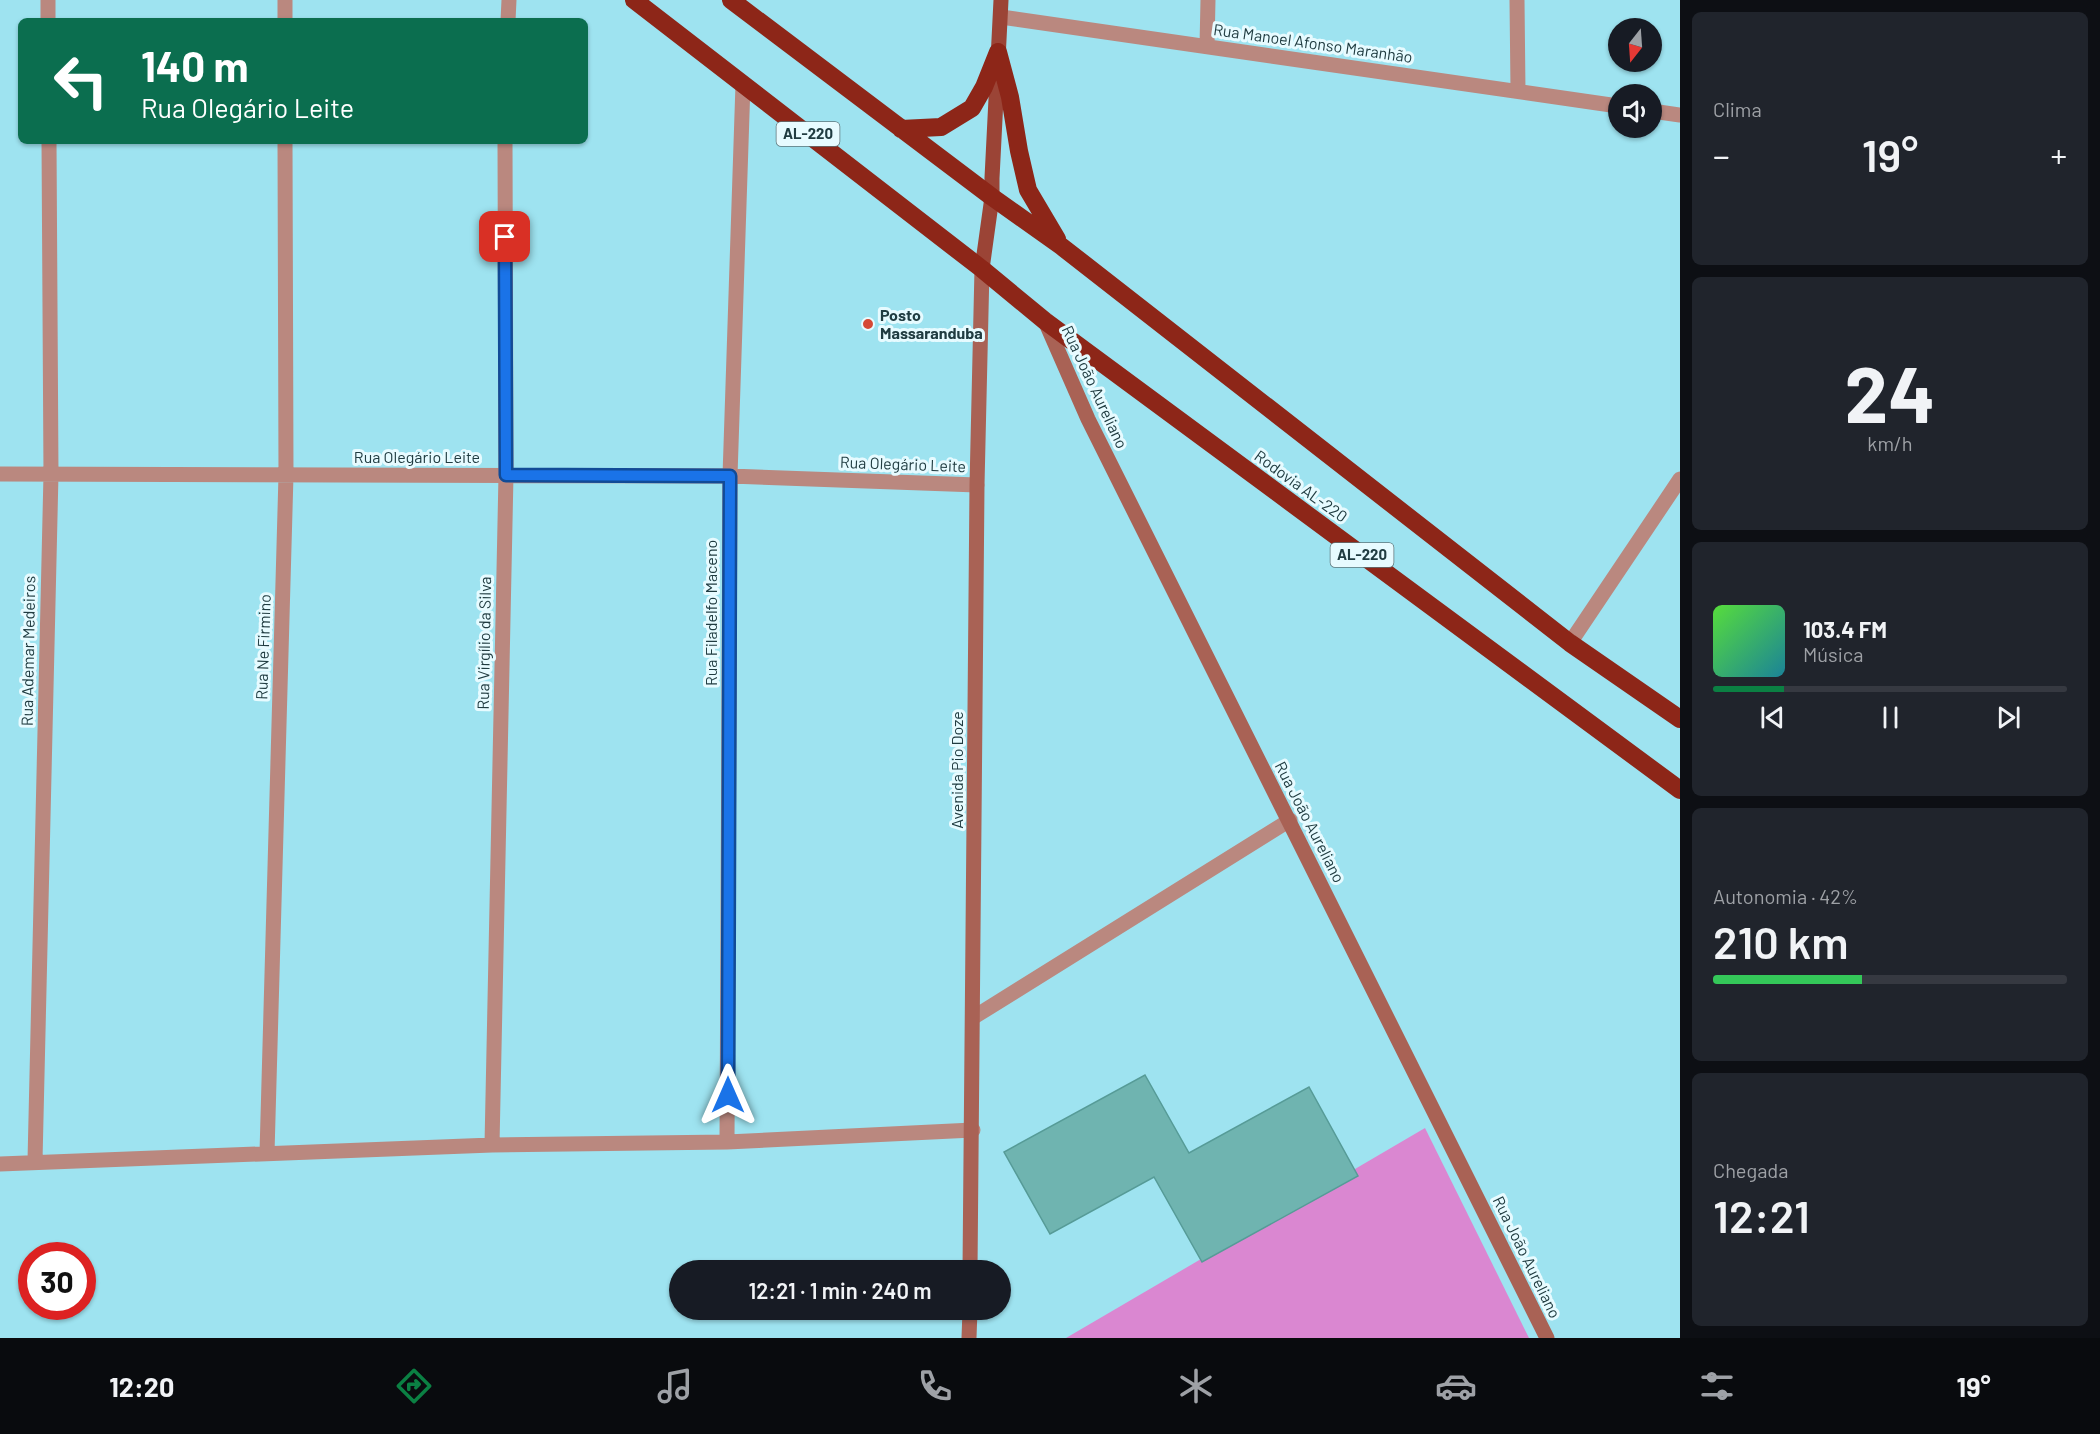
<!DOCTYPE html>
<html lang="pt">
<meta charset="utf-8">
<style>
:root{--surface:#171b24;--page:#20242c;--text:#f1f3f6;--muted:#9ea1a6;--line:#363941;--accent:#0b8043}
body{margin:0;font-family:Barlow,sans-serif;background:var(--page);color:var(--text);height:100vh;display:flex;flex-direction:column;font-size:22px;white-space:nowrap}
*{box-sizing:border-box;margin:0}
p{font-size:20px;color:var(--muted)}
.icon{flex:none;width:33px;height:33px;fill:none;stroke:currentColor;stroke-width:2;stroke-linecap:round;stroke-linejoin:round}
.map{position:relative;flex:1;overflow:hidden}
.sheet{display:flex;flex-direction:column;gap:12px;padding:12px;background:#0d0f14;width:420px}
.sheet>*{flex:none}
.guide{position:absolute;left:18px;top:18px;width:570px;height:126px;border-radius:9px;box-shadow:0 2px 4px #0004;background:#0b6e4f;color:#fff;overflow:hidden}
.needle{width:39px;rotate:197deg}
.tools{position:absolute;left:1608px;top:18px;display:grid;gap:12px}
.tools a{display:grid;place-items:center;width:54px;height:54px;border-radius:50%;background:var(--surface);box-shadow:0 2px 4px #0004;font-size:30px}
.speed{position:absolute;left:18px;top:1242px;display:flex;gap:12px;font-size:30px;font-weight:700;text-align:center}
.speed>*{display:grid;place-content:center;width:78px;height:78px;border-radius:50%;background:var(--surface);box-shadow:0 2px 4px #0004;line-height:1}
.speed .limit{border:9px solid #d22;background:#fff;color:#111}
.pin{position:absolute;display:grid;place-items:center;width:51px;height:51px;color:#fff;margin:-26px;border-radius:12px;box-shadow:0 3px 9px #0006}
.me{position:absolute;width:66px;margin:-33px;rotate:0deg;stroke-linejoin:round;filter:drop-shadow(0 0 4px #0008)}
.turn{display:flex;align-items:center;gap:21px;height:126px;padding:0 24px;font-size:27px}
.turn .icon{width:78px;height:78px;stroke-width:2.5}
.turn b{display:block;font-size:42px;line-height:51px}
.big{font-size:45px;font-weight:600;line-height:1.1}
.sheet .tile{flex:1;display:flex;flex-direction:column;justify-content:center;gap:9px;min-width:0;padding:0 21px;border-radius:9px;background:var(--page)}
.sheet .dial{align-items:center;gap:0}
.dial b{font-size:78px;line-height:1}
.song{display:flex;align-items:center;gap:18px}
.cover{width:72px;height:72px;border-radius:9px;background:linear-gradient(135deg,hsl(110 70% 55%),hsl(190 70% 35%))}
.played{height:6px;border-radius:3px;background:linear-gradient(90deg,var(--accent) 20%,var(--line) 20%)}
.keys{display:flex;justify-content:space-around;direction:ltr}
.heat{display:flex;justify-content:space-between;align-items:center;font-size:33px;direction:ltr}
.charge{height:9px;border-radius:4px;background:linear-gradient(90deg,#34c759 42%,var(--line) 0)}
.trip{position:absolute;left:669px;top:1260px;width:342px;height:60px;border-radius:30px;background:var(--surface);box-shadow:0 2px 4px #0004;font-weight:600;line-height:60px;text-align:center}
.dock{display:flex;height:96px;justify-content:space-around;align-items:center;background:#090b0e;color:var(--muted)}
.dock .icon{width:42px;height:42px}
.dock .on{color:var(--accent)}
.dock b{font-size:27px;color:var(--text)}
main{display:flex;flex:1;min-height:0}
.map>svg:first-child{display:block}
</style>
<main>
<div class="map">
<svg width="1680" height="1338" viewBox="0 0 1680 1338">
<rect width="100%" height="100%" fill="#9ee3f0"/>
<path fill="#da87d1" d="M1425 1128 1529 1338H1066Z"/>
<path fill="#6fb4b0" stroke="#569b97" stroke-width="1.5" d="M1145 1075 1189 1153 1309 1087 1358 1176 1202 1262 1154 1177 1050 1234 1004 1152Z"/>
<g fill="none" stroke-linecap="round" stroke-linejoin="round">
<path stroke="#ba887f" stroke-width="15" d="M48 0V21
M285 0V21
M1517 0 1518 90
M1001 17 1618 106
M508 21 509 0
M1207 46 1208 0
M1652 111 1680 115
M0 474 730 476 977 485
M1570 643 1680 479
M974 1017 1290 820
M727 1142 730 476 743 84
M492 1145 506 475 505 141
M267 1153 286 475 285 141
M35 1161 51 474 49 141
M0 1164 492 1145 727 1142 973 1130"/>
<path stroke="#a96255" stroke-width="15" d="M1045 321 1088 419 1547 1338
M970 1270 977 485 982 269
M969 1338 970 1310"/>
<path stroke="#9b4436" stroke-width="15" d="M982 269 992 197V178L1001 0"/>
<path stroke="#8d2618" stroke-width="18" d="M634 0 982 269 1045 321 1680 790
M731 0 992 197 1061 246 1570 643 1680 719
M998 52 1010 97 1019 151 1028 190 1057 239
M901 129 941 127 972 108 984 87 998 52"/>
</g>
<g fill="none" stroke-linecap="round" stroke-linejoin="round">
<defs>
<path id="route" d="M505 237 506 475 730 476 728 1095"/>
</defs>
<use href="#route" stroke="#114b97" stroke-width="15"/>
<use href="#route" stroke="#1a73e8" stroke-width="10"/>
</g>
<circle fill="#d54935" stroke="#e7fbff" stroke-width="2" cx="868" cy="324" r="6"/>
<g text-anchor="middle" stroke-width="6" stroke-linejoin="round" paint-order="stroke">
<g fill="#e7fbff" stroke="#5c757a" stroke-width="1.5">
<rect x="776.5" y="122" width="63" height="24" rx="4.5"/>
<rect x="1330.5" y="543" width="63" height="24" rx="4.5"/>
</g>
<g font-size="15" font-weight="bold" fill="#203c41">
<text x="808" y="139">AL-220</text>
<text x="1362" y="560">AL-220</text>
</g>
<g font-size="16" fill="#203c41" stroke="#e7fbff">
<text transform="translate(1313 43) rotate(8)" y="6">Rua Manoel Afonso Maranhão</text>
<text transform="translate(1095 387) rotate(65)" y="6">Rua João Aureliano</text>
<text x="417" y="463">Rua Olegário Leite</text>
<text transform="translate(903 464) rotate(2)" y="6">Rua Olegário Leite</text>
<text transform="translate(1301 486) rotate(36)" y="6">Rodovia AL-220</text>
<text transform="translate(711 613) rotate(-90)" y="6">Rua Filadelfo Maceno</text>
<text transform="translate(484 643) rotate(-89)" y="6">Rua Virgílio da Silva</text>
<text transform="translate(263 647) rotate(-88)" y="6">Rua Ne Firmino</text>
<text transform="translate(28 651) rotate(-89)" y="6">Rua Ademar Medeiros</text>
<text transform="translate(957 770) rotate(-90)" y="6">Avenida Pio Doze</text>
<text transform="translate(1310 822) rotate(63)" y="6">Rua João Aureliano</text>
<text transform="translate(1527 1257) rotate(64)" y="6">Rua João Aureliano</text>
</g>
<g font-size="16" font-weight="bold" fill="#203c41" stroke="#e7fbff" text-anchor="start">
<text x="880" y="321">Posto<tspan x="880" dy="18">Massaranduba</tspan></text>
</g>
</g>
</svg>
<div class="tools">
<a><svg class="needle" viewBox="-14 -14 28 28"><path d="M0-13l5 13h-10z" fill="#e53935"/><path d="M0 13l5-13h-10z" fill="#9ea1a6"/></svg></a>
<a><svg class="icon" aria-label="sound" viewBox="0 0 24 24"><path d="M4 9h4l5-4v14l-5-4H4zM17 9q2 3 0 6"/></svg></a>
</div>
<div class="speed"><div class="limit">30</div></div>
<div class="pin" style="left:505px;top:237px;background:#d93025"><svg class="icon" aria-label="arrive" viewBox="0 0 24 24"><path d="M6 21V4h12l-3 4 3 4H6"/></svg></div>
<svg class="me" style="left:728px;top:1095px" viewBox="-20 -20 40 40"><path d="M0-17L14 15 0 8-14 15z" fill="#1a73e8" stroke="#fff" stroke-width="4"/></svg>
<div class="trip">12:21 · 1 min · 240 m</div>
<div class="guide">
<div class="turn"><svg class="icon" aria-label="left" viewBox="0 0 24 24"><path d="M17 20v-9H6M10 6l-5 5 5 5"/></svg><div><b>140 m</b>Rua Olegário Leite</div></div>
</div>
</div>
<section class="sheet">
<div class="tile"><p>Clima</p>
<div class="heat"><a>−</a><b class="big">19°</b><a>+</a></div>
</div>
<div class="tile dial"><b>24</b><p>km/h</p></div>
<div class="tile">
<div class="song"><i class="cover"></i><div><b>103.4 FM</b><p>Música</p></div></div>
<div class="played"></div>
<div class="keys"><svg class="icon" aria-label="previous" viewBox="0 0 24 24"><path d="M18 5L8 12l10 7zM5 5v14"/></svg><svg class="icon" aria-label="pause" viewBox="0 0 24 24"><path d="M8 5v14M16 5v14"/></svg><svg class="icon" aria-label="next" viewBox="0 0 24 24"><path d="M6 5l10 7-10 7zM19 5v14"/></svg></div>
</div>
<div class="tile"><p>Autonomia · 42%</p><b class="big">210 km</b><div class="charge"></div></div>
<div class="tile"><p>Chegada</p><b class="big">12:21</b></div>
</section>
</main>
<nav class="dock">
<b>12:20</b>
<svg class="icon on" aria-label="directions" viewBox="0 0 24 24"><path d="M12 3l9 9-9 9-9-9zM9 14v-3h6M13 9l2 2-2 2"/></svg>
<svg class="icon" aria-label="music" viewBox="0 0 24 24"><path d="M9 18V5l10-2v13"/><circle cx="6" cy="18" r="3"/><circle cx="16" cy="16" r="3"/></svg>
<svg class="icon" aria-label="phone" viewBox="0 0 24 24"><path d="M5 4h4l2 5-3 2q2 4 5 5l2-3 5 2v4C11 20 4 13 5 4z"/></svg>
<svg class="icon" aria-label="climate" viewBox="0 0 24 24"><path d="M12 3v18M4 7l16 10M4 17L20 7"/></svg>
<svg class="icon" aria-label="car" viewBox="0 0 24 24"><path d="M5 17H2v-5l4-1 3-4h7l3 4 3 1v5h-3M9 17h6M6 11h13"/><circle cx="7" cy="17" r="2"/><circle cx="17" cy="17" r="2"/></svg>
<svg class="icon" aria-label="filters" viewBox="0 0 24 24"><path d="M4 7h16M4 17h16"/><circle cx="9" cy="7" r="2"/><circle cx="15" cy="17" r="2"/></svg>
<b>19°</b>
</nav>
